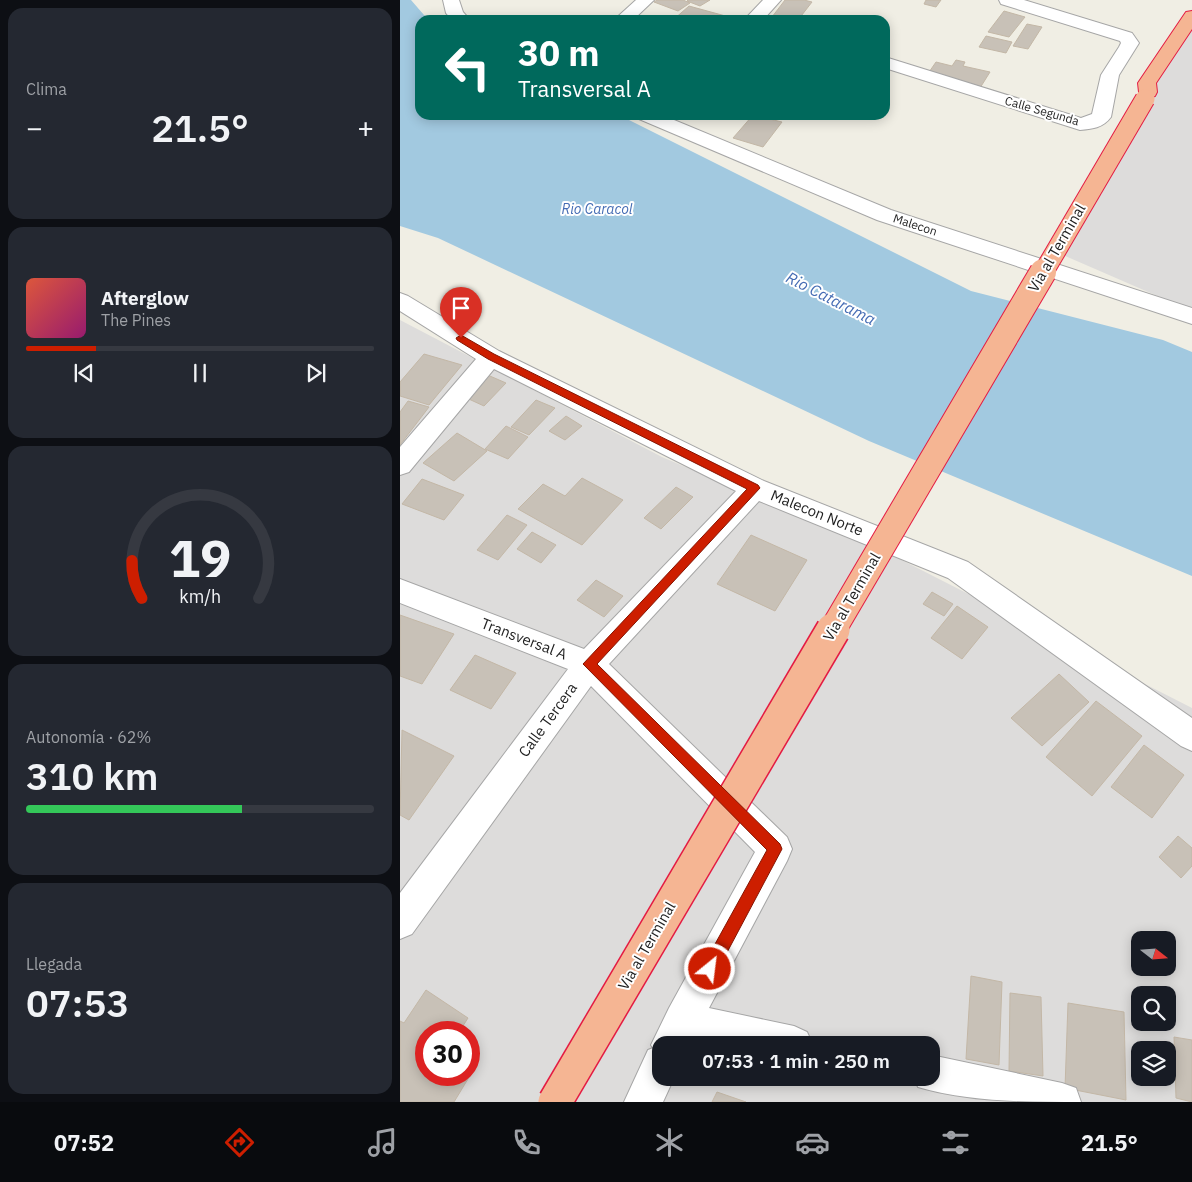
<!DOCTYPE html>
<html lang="es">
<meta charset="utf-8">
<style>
:root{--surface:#171b24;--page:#242831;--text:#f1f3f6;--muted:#9ea1a6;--line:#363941;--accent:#cd1e00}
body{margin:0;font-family:"IBM Plex Sans",sans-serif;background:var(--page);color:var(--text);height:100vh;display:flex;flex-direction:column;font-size:19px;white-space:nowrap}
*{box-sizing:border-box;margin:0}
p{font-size:16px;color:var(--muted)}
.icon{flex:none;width:28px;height:28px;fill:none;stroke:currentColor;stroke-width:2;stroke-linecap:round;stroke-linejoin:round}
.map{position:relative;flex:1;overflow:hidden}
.side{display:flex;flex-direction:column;gap:8px;padding:8px;background:#0d0f14;width:400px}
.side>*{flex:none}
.hud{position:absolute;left:15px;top:15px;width:475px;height:105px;border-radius:15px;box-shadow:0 2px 12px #0003;background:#00695c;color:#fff;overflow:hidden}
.needle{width:32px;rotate:107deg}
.buttons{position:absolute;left:731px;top:931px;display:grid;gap:10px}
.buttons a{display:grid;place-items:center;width:45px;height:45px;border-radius:10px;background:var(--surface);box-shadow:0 2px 12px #0003;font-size:25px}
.speed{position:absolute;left:15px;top:1021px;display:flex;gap:10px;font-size:25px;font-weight:700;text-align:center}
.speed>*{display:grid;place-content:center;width:65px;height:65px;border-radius:50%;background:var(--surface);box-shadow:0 2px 12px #0003;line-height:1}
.speed .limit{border:8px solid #d22;background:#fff;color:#111}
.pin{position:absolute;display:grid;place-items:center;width:42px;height:42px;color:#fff;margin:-51px -21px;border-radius:50% 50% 50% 0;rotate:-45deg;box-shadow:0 0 5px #0007}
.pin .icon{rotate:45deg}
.me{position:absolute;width:55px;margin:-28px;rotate:29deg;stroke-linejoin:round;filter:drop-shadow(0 0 4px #0008)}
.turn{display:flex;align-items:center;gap:18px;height:105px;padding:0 20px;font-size:22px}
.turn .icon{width:65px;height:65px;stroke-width:2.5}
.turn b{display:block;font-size:35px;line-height:42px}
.big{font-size:38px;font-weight:600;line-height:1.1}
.side .tile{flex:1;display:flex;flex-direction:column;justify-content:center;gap:8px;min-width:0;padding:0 18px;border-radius:15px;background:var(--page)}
.side .dial{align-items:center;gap:0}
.dial svg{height:130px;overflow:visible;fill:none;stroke:var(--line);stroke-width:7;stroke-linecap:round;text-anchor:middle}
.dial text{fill:var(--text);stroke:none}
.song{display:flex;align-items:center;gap:15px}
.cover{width:60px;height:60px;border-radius:8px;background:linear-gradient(135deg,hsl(10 70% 55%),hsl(320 70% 35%))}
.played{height:5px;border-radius:2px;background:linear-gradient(90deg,var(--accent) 20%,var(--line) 20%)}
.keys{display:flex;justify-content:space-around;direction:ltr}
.heat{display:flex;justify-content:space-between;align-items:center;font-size:28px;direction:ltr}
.charge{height:8px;border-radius:4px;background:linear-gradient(90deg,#34c759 62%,var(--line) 0)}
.trip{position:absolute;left:252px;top:1036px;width:288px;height:50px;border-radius:15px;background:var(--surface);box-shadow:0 2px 12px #0003;font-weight:600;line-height:50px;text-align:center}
.tabs{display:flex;height:80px;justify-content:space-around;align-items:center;background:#090b0e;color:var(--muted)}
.tabs .icon{width:35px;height:35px}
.tabs .active{color:var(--accent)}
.tabs b{font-size:22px;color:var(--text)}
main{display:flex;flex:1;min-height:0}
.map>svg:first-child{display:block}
</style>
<main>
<section class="side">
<div class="tile"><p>Clima</p>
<div class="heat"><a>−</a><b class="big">21.5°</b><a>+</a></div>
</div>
<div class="tile">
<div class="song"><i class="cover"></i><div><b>Afterglow</b><p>The Pines</p></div></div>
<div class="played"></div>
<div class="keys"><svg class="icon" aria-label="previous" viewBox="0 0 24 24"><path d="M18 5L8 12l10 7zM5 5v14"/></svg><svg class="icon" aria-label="pause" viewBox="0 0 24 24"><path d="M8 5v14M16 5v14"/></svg><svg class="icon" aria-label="next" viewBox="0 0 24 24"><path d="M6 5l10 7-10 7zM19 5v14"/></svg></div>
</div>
<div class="tile dial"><svg viewBox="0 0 100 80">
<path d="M14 69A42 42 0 1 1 86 69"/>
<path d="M14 69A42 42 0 0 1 8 46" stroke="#cd1e00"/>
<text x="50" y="56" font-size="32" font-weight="700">19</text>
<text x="50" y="72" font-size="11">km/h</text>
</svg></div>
<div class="tile"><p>Autonomía · 62%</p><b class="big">310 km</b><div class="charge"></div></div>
<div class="tile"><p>Llegada</p><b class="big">07:53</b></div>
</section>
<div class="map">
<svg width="792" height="1102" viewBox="0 0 792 1102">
<rect width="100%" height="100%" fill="#f0eee4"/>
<path fill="#dddcdb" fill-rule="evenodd" d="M792 9V311L656 252Z
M0 320 262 457 484 551 792 708V1102H0ZM740 940H768V968H740ZM740 995H768V1022H740ZM26 1032H69V1075H26ZM261 1045H531V1078H261ZM740 1050H768V1078H740Z"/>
<path fill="#a2c9e0" d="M0 0H11L24 15 34 20H20V115H219L571 291 763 340 792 352V576L469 441 38 238 0 226Z"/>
<path fill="#c8c1b7" stroke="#c3b7a6" d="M257 0H283L290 3 278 11 254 2Z
M288 0H310L300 6 287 1Z
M385 0H404L412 2 398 20 372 17Z
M526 0H541L536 7 524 4Z
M289 6 340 20H273Z
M604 11 625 17 609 37 588 32Z
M627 24 642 27 628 49 613 46Z
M586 36 612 42 606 53 579 47Z
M556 60 565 62 563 66 590 72 580 88 527 75 536 62 552 66Z
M353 115 382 122 363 147 333 138Z
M24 354 62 365 29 405 0 396V382Z
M83 373 106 383 84 406 60 395Z
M136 400 155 408 129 435 111 427Z
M8 401 29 407 0 445V412Z
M166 416 182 426 165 440 149 431Z
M106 426 128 437 108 459 85 449Z
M57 433 87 451 54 481 23 463Z
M182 478 223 500 182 545 118 509 143 484 165 496Z
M22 479 64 495 44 520 2 504Z
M276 487 293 497 261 529 244 518Z
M107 515 127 525 98 560 77 550Z
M132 532 156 545 141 563 117 549Z
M351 535 407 560 375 611 317 584Z
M196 580 223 596 204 617 177 600Z
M532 592 553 604 544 616 523 604Z
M557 606 588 627 562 659 531 638Z
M0 615 54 634 22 684 0 676Z
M75 655 116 673 91 709 50 690Z
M659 674 689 702 642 746 611 718Z
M696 701 742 736 692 796 646 757Z
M2 730 54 756 9 820 0 815Z
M744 745 784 775 752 818 711 787Z
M778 836 792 848V866L781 878 759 857Z
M571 976 602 982 599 1065 566 1059Z
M26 990 68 1018 59 1032H26V1075H69V1059L77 1064 54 1102H0V1021L4 1023Z
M610 993 641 997 643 1076 609 1071Z
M668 1003 724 1012 726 1100 665 1088Z
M774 1037 792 1040V1102L776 1098Z
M317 1092 346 1102H312Z"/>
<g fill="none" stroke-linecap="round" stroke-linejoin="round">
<defs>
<path id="minor" d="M43 0H59L63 12 70 20H52L46 13Z
M236 0H254L233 20H214Z
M363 0H381L363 20H344Z
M599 0H624L732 33 739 43 719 75 711 117C703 128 692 129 680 130L485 68V57L681 118 692 114 701 75 719 47 721 43 720 41 601 4Z
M236 115H262L491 210 792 308V324L477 220 239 119Z
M0 293 8 296 99 351 364 481 568 562 792 718V751L781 746 548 578 359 501 209 664 387 837 392 849 387 861 309 1008 394 1026 407 1032 413 1045H308L291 1041 290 1045H261V1078H274L263 1102H224L248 1050 253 1048 251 1045 269 1008 355 852 191 686 12 934 0 939V893L168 669 0 603V579L184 649 336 491 94 369 9 472 0 475V447L76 359 0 311Z
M531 1055 662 1083 676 1088 681 1102C627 1102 569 1102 518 1087L514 1078H531Z"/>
<path id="trunk" d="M792 11V29L756 83 757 92 755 96 748 98 741 96 739 92 738 83 786 12Z"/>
</defs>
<use href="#minor" stroke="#a6a6a6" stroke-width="2"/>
<use href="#trunk" stroke="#e41b42" stroke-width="2"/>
<use href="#minor" fill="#fff" fill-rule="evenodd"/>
<use href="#trunk" fill="#f5b593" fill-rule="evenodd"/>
<defs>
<path id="trunk-bridge-far2" d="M643 273 745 99"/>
<path id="trunk-bridge-far1" d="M432 631 643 272"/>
<path id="trunk-bridge" d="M155 1102 433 630"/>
</defs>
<use href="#trunk-bridge-far2" stroke="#e41b42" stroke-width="21" stroke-linecap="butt"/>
<use href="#trunk-bridge-far1" stroke="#e41b42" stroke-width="28" stroke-linecap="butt"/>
<use href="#trunk-bridge" stroke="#e41b42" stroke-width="36" stroke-linecap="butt"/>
<use href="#trunk-bridge-far2" stroke="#f5b593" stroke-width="19"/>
<use href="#trunk-bridge-far1" stroke="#f5b593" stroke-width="26"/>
<use href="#trunk-bridge" stroke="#f5b593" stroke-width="33"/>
</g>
<path fill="#cd1e00" stroke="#851400" d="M61 335 94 354 358 485 360 488 197 664 380 844 382 849 315 975 310 977 304 975 302 969 304 964 367 850 183 664 347 489 88 359 57 340 56 338Z"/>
<g text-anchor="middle" stroke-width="4" stroke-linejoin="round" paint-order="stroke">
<g font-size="12" fill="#1f1f1f" stroke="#fff">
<text transform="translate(642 111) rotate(16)" y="4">Calle Segunda</text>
<text transform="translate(515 225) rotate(18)" y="4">Malecon</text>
</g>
<g font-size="14" font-style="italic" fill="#456cb4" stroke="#fff">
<text x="197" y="214">Rio Caracol</text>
</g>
<g font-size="15" fill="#1f1f1f" stroke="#fff">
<text transform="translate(657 248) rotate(-60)" y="5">Via al Terminal</text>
<text transform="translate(417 513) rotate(22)" y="5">Malecon Norte</text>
<text transform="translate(452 597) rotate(-60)" y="5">Via al Terminal</text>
<text transform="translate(124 639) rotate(21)" y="5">Transversal A</text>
<text transform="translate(148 720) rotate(-54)" y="5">Calle Tercera</text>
<text transform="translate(247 946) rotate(-60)" y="5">Via al Terminal</text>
</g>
<g font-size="16" font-style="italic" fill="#456cb4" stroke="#fff">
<text transform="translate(431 298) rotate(27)" y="6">Rio Catarama</text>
</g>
</g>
</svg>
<div class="buttons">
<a><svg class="needle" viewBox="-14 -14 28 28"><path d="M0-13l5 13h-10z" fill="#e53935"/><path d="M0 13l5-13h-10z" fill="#9ea1a6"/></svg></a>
<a><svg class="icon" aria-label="search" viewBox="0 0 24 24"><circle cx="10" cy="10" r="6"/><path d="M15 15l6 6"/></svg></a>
<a><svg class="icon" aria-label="layers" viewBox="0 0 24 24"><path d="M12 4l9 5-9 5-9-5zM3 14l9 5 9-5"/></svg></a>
</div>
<div class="speed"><div class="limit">30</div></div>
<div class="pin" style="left:61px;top:338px;background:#d93025"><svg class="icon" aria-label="arrive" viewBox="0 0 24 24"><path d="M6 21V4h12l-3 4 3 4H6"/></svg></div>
<svg class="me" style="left:310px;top:969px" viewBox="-20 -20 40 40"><circle r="17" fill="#cd1e00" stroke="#fff" stroke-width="3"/><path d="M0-11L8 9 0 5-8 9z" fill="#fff"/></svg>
<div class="trip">07:53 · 1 min · 250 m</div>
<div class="hud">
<div class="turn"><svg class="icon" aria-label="left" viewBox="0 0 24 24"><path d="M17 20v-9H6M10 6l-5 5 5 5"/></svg><div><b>30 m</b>Transversal A</div></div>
</div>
</div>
</main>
<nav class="tabs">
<b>07:52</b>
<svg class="icon active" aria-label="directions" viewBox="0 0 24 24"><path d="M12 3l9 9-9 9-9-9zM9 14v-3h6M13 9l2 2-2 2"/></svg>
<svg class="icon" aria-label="music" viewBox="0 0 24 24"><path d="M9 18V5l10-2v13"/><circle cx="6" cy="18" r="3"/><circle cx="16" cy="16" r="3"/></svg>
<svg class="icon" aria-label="phone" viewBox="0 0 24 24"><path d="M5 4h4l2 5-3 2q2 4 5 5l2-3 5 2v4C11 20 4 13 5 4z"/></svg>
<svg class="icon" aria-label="climate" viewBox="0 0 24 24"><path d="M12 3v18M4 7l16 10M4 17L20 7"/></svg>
<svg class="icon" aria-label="car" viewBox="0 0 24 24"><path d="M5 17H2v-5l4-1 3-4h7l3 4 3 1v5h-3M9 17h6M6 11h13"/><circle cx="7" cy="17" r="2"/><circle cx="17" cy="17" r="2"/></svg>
<svg class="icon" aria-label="filters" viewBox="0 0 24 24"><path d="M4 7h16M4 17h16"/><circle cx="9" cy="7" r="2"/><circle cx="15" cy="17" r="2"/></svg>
<b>21.5°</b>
</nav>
